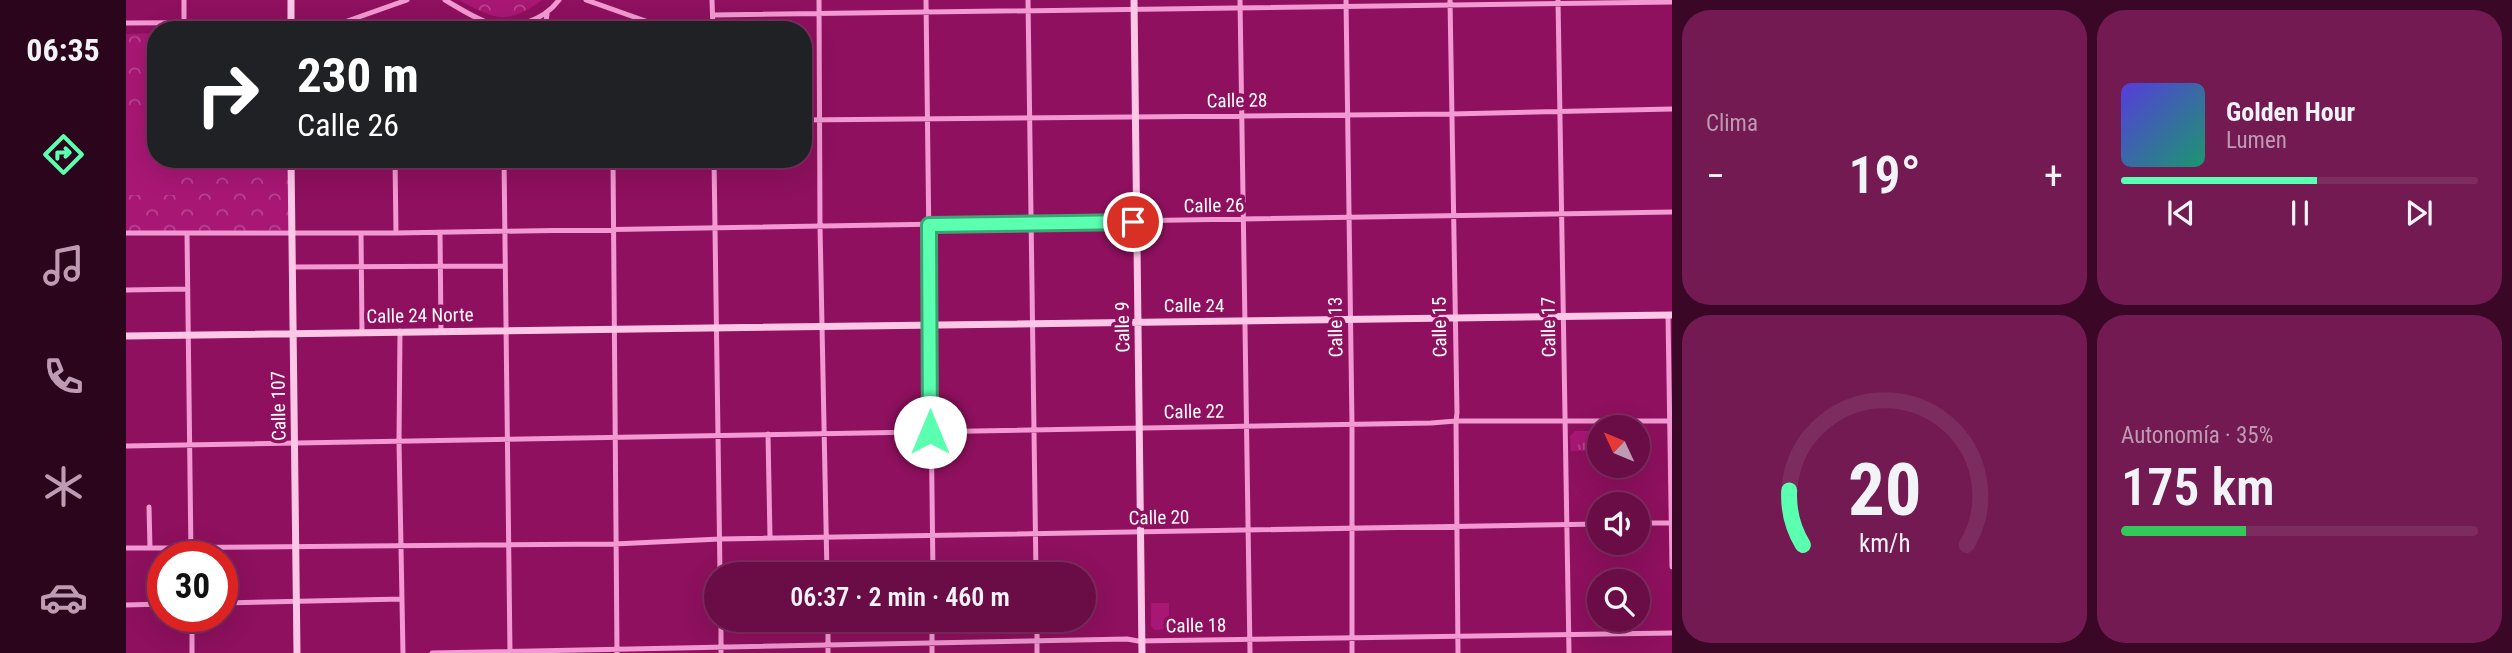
<!DOCTYPE html>
<html lang="es">
<meta charset="utf-8">
<style>
:root{--surface:#6a0c46;--page:#721a51;--text:#f1f3f6;--muted:#be9bb3;--line:#7d2c5f;--accent:#5affb0}
body{margin:0;font-family:"Roboto Condensed",sans-serif;background:var(--page);color:var(--text);height:100vh;display:flex;flex-direction:column;font-size:26px;white-space:nowrap}
*{box-sizing:border-box;margin:0}
p{font-size:23px;color:var(--muted)}
.icon{flex:none;width:38px;height:38px;fill:none;stroke:currentColor;stroke-width:2;stroke-linecap:round;stroke-linejoin:round}
.map{position:relative;flex:1;overflow:hidden}
.sheet{display:flex;flex-direction:column;gap:10px;padding:10px;background:#3a0726;width:840px}
.sheet>*{flex:none}
.banner{position:absolute;left:21px;top:21px;width:665px;height:147px;border-radius:28px;box-shadow:0 7px 28px #0002,0 0 0 2px var(--line);background:#202124;color:#fff;overflow:hidden}
.needle{width:46px;rotate:314deg}
.fabs{position:absolute;left:1461px;top:415px;display:grid;gap:14px}
.fabs a{display:grid;place-items:center;width:63px;height:63px;border-radius:50%;background:var(--surface);box-shadow:0 7px 28px #0002,0 0 0 2px var(--line);font-size:35px}
.speed{position:absolute;left:21px;top:541px;display:flex;gap:14px;font-size:35px;font-weight:700;text-align:center}
.speed>*{display:grid;place-content:center;width:91px;height:91px;border-radius:50%;background:var(--surface);box-shadow:0 7px 28px #0002,0 0 0 2px var(--line);line-height:1}
.speed .limit{border:10px solid #d22;background:#fff;color:#111}
.pin{position:absolute;display:grid;place-items:center;width:60px;height:60px;color:#fff;margin:-30px;border:4px solid #fff;border-radius:50%;box-shadow:0 2px 7px #0007}
.me{position:absolute;width:77px;margin:-38px;rotate:0deg;stroke-linejoin:round;filter:drop-shadow(0 0 5px #0008)}
.turn{display:flex;align-items:center;gap:24px;height:147px;padding:0 35px;font-size:32px}
.turn .icon{width:91px;height:91px;stroke-width:2.5}
.turn b{display:block;font-size:49px;line-height:60px}
.big{font-size:52px;font-weight:600;line-height:1.1}
.sheet .widget{flex:1;display:flex;flex-direction:column;justify-content:center;gap:10px;min-width:0;padding:0 24px;border-radius:28px;background:var(--page)}
.sheet .dial{align-items:center;gap:0}
.dial svg{height:182px;overflow:visible;fill:none;stroke:var(--line);stroke-width:7;stroke-linecap:round;text-anchor:middle}
.dial text{fill:var(--text);stroke:none}
.song{display:flex;align-items:center;gap:21px}
.cover{width:84px;height:84px;border-radius:10px;background:linear-gradient(135deg,hsl(250 70% 55%),hsl(160 70% 35%))}
.played{height:7px;border-radius:4px;background:linear-gradient(90deg,var(--accent) 55%,var(--line) 55%)}
.keys{display:flex;justify-content:space-around;direction:ltr}
.heat{display:flex;justify-content:space-between;align-items:center;font-size:38px;direction:ltr}
.charge{height:10px;border-radius:5px;background:linear-gradient(90deg,#34c759 35%,var(--line) 0)}
.sheet .tiles{flex:1;display:grid;gap:10px;grid-template-columns:repeat(2,1fr)}
.trip{position:absolute;left:578px;top:562px;width:392px;height:70px;border-radius:35px;background:var(--surface);box-shadow:0 7px 28px #0002,0 0 0 2px var(--line);font-weight:600;line-height:70px;text-align:center}
main{display:flex;flex:1;min-height:0}
.tabs{display:flex;flex-direction:column;width:126px;justify-content:space-around;align-items:center;background:#2a051c;color:var(--muted)}
.tabs .icon{width:49px;height:49px}
.tabs .active{color:var(--accent)}
.tabs b{font-size:32px;color:var(--text)}
.map>svg:first-child{display:block}
</style>
<main>
<nav class="tabs">
<b>06:35</b>
<svg class="icon active" aria-label="directions" viewBox="0 0 24 24"><path d="M12 3l9 9-9 9-9-9zM9 14v-3h6M13 9l2 2-2 2"/></svg>
<svg class="icon" aria-label="music" viewBox="0 0 24 24"><path d="M9 18V5l10-2v13"/><circle cx="6" cy="18" r="3"/><circle cx="16" cy="16" r="3"/></svg>
<svg class="icon" aria-label="phone" viewBox="0 0 24 24"><path d="M5 4h4l2 5-3 2q2 4 5 5l2-3 5 2v4C11 20 4 13 5 4z"/></svg>
<svg class="icon" aria-label="climate" viewBox="0 0 24 24"><path d="M12 3v18M4 7l16 10M4 17L20 7"/></svg>
<svg class="icon" aria-label="car" viewBox="0 0 24 24"><path d="M5 17H2v-5l4-1 3-4h7l3 4 3 1v5h-3M9 17h6M6 11h13"/><circle cx="7" cy="17" r="2"/><circle cx="17" cy="17" r="2"/></svg>
</nav>
<div class="map">
<svg width="1546" height="653" viewBox="0 0 1546 653">
<defs>
<pattern id="grass-tufts" width="24" height="20" patternUnits="userSpaceOnUse" patternTransform="scale(1.75)"><rect width="24" height="20" fill="#a81774"/><path d="M3 7l-1-3M5 7V3M7 7l1-3M15 17l-1-3M17 17v-4M19 17l1-3" fill="none" stroke="#b94590"/></pattern>
<pattern id="forest-crowns" width="20" height="18" patternUnits="userSpaceOnUse" patternTransform="scale(1.75)"><rect width="20" height="18" fill="#a81774"/><path d="M2 6a3 3 0 1 1 6 0M12 15a3 3 0 1 1 6 0" fill="none" stroke="#b94590"/></pattern>
</defs>
<rect width="100%" height="100%" fill="#8e105e"/>
<path fill="url(#grass-tufts)" d="M1449 431H1471L1472 461H1462V451H1445L1444 436Z"/>
<path fill="url(#forest-crowns)" d="M333 0H416C381 26 368 19 333 0Z
M30 33V159H162L163 230 0 232V34Z"/>
<path fill="#a81774" d="M0 107H30V159H53V195H0Z
M1025 603H1043V629L1029 630 1025 626Z"/>
<g fill="none" stroke-linecap="round" stroke-linejoin="round">
<path stroke="#f298d2" stroke-width="5" d="M58 0V23
M319 0C333 8 348 18 363 23 388 31 418 20 433 0
M460 0 545 30
M586 0 587 30
M693 0 694 226 701 574
M800 0 807 574
M902 0 910 574
M1114 0 1124 653
M1220 0 1226 424V653
M1324 0 1331 413 1330 421 1332 653
M1432 0 1443 653
M587 15 1546 2
M0 23 166 22
M196 30 281 0
M419 30 421 14
M677 120 1325 114 1546 109
M269 159 270 233
M378 159 384 653
M487 159 491 653
M588 159 594 574
M314 232 315 331
M0 233H270L1546 212
M61 233 65 556
M235 233 236 332
M166 267 379 266
M0 290 62 289
M1542 315 1546 567
M274 331 273 442 277 653
M642 434 644 538
M0 446C435 440 870 429 1305 423L1330 421H1543
M23 507 24 548
M1512 523H1545
M0 548 488 544 594 539 1474 524
M96 603 276 599
M0 605 37 604
M595 620V653
M702 620V653
M911 620V653
M66 653V616
M306 653 1001 639 1012 641 1546 633
M806 653V620"/>
<path stroke="#fdc7e8" stroke-width="7" d="M165 0V30
M1008 0 1016 653
M165 159 171 653
M0 336 1546 315"/>
</g>
<g fill="none" stroke-linecap="round" stroke-linejoin="round">
<defs>
<path id="route" d="M804 432 803 225 1007 222"/>
</defs>
<use href="#route" stroke="#3aa672" stroke-width="18"/>
<use href="#route" stroke="#5affb0" stroke-width="12"/>
</g>
<g text-anchor="middle" stroke-width="7" stroke-linejoin="round" paint-order="stroke">
<g font-size="19" fill="#fff" stroke="#8e105e">
<text transform="translate(1111 100) rotate(-1)" y="7">Calle 28</text>
<text transform="translate(1088 205) rotate(-1)" y="7">Calle 26</text>
<text x="1068" y="312">Calle 24</text>
<text transform="translate(294 315) rotate(-1)" y="7">Calle 24 Norte</text>
<text transform="translate(996 327) rotate(-91)" y="7">Calle 9</text>
<text transform="translate(1209 327) rotate(-91)" y="7">Calle 13</text>
<text transform="translate(1313 327) rotate(-91)" y="7">Calle 15</text>
<text transform="translate(1422 327) rotate(-91)" y="7">Calle 17</text>
<text transform="translate(152 406) rotate(-91)" y="7">Calle 107</text>
<text transform="translate(1068 411) rotate(-1)" y="7">Calle 22</text>
<text transform="translate(1033 517) rotate(-1)" y="7">Calle 20</text>
<text transform="translate(1070 625) rotate(-1)" y="7">Calle 18</text>
</g>
</g>
</svg>
<div class="fabs">
<a><svg class="needle" viewBox="-14 -14 28 28"><path d="M0-13l5 13h-10z" fill="#e53935"/><path d="M0 13l5-13h-10z" fill="#be9bb3"/></svg></a>
<a><svg class="icon" aria-label="sound" viewBox="0 0 24 24"><path d="M4 9h4l5-4v14l-5-4H4zM17 9q2 3 0 6"/></svg></a>
<a><svg class="icon" aria-label="search" viewBox="0 0 24 24"><circle cx="10" cy="10" r="6"/><path d="M15 15l6 6"/></svg></a>
</div>
<div class="speed"><div class="limit">30</div></div>
<div class="pin" style="left:1007px;top:222px;background:#d93025"><svg class="icon" aria-label="arrive" viewBox="0 0 24 24"><path d="M6 21V4h12l-3 4 3 4H6"/></svg></div>
<svg class="me" style="left:804px;top:432px" viewBox="-20 -20 40 40"><circle r="19" fill="#fff"/><path d="M0-13L10 11 0 6-10 11z" fill="#5affb0"/></svg>
<div class="trip">06:37 · 2 min · 460 m</div>
<div class="banner">
<div class="turn"><svg class="icon" aria-label="right" viewBox="0 0 24 24"><path d="M7 20v-9h11M14 6l5 5-5 5"/></svg><div><b>230 m</b>Calle 26</div></div>
</div>
</div>
<section class="sheet">
<div class="tiles">
<div class="widget"><p>Clima</p>
<div class="heat"><a>−</a><b class="big">19°</b><a>+</a></div>
</div>
<div class="widget">
<div class="song"><i class="cover"></i><div><b>Golden Hour</b><p>Lumen</p></div></div>
<div class="played"></div>
<div class="keys"><svg class="icon" aria-label="previous" viewBox="0 0 24 24"><path d="M18 5L8 12l10 7zM5 5v14"/></svg><svg class="icon" aria-label="pause" viewBox="0 0 24 24"><path d="M8 5v14M16 5v14"/></svg><svg class="icon" aria-label="next" viewBox="0 0 24 24"><path d="M6 5l10 7-10 7zM19 5v14"/></svg></div>
</div>
<div class="widget dial"><svg viewBox="0 0 100 80">
<path d="M14 69A42 42 0 1 1 86 69"/>
<path d="M14 69A42 42 0 0 1 8 45" stroke="#5affb0"/>
<text x="50" y="56" font-size="32" font-weight="700">20</text>
<text x="50" y="72" font-size="11">km/h</text>
</svg></div>
<div class="widget"><p>Autonomía · 35%</p><b class="big">175 km</b><div class="charge"></div></div>
</div>
</section>
</main>
